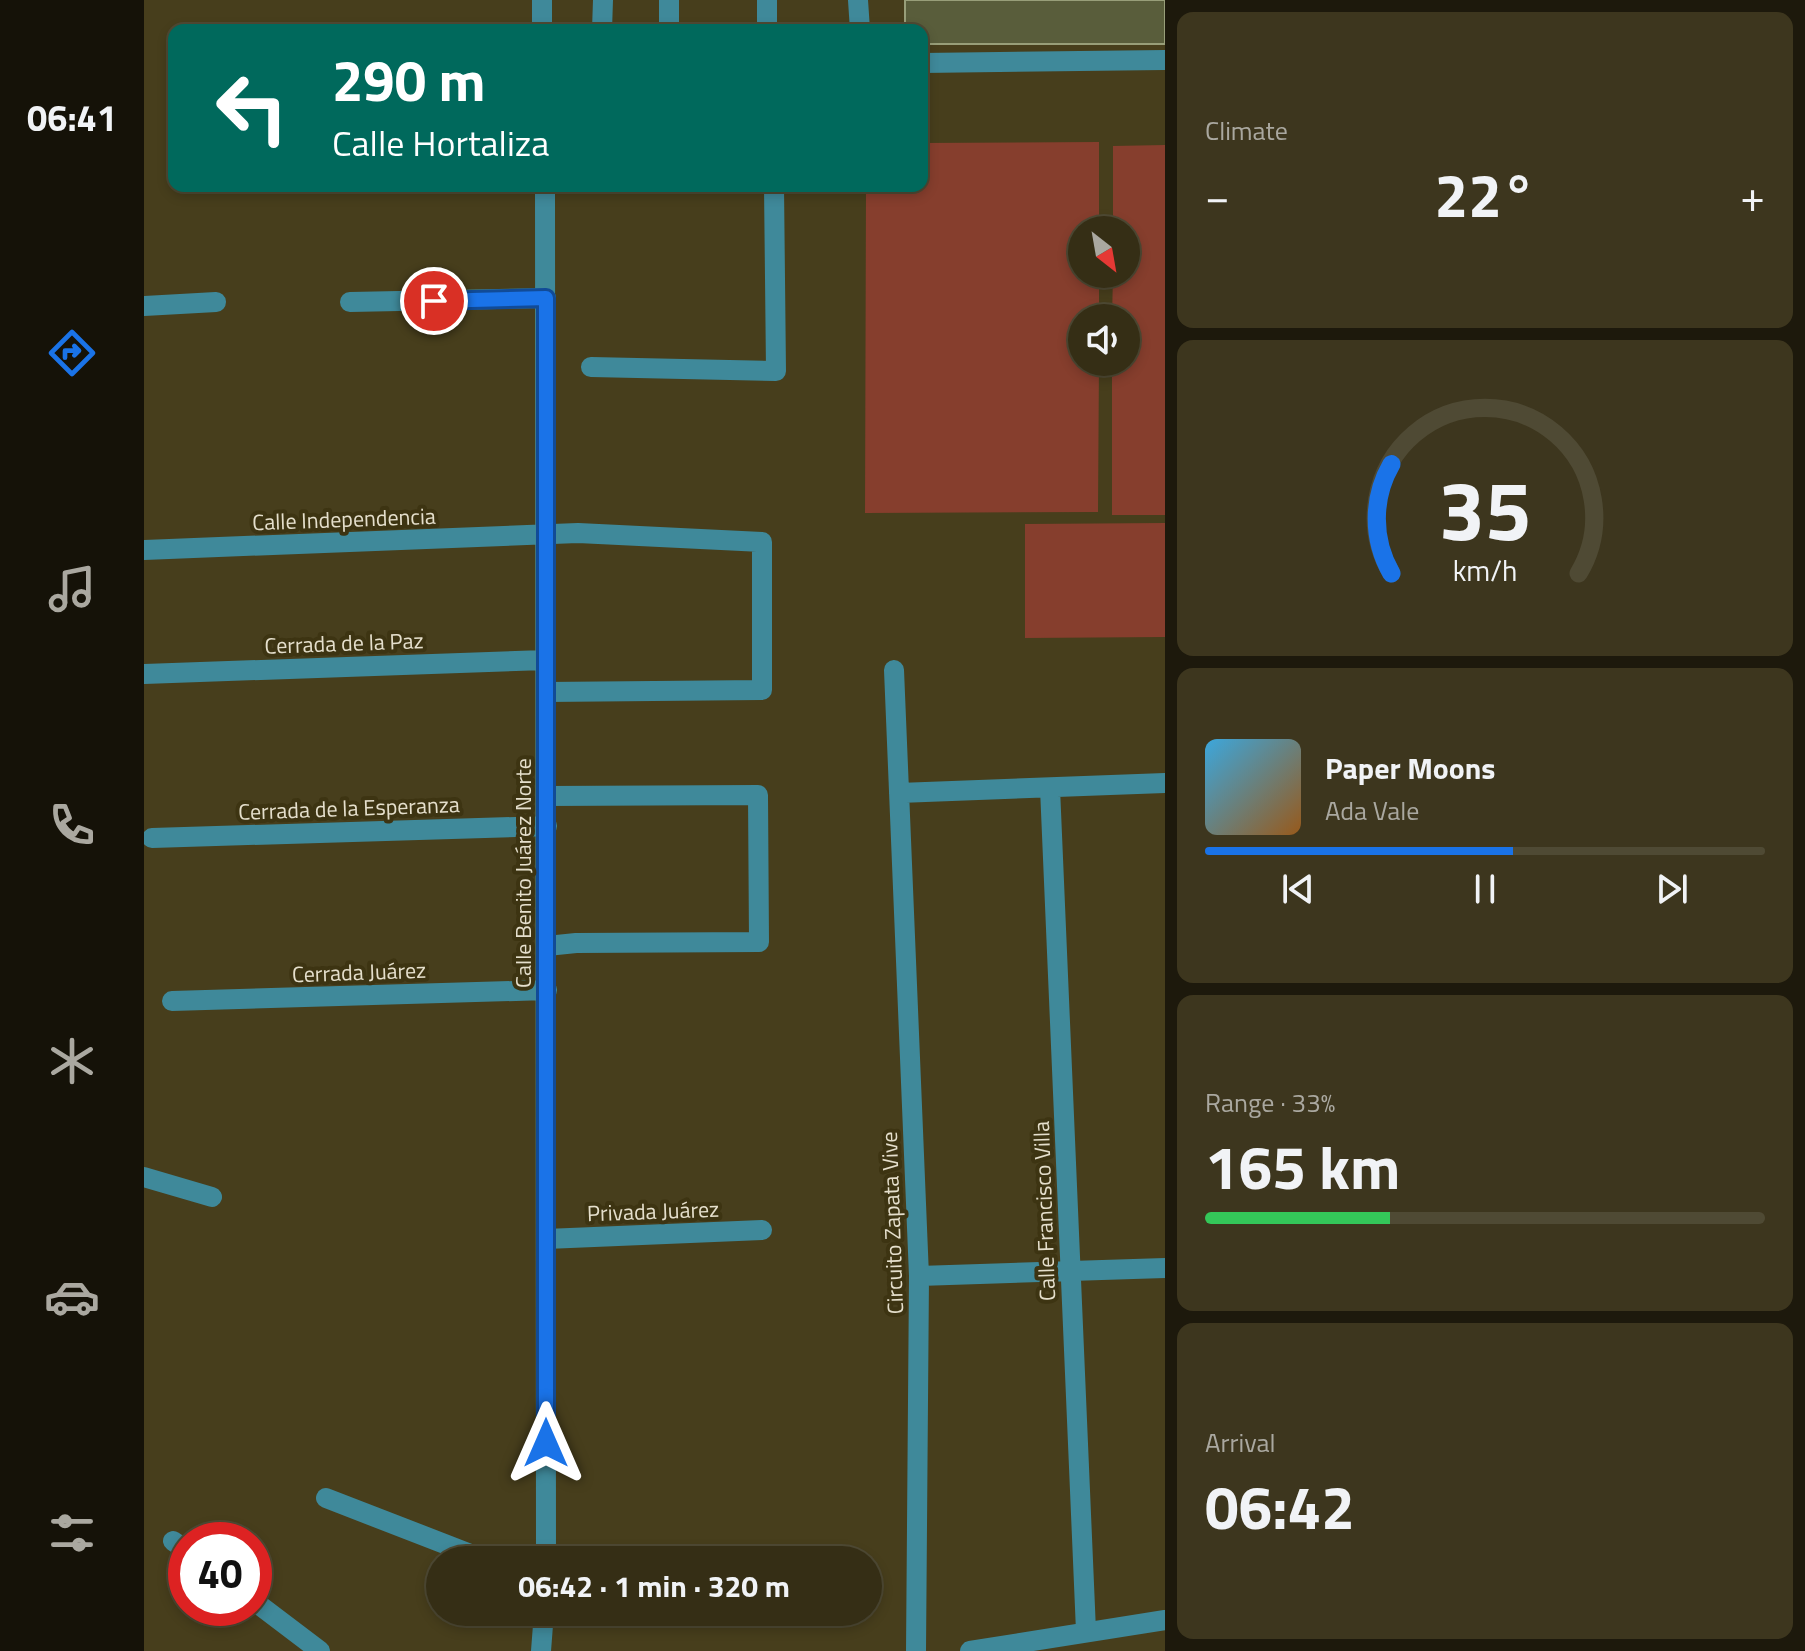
<!DOCTYPE html>
<meta charset="utf-8">
<style>
:root{--surface:#352e15;--page:#3d361e;--text:#f1f3f6;--muted:#aaa8a0;--line:#4f4a34;--accent:#1a73e8}
body{margin:0;font-family:"Titillium Web",sans-serif;background:var(--page);color:var(--text);height:100vh;display:flex;flex-direction:column;font-size:30px;white-space:nowrap}
*{box-sizing:border-box;margin:0}
p{font-size:26px;color:var(--muted)}
.icon{flex:none;width:44px;height:44px;fill:none;stroke:currentColor;stroke-width:2;stroke-linecap:round;stroke-linejoin:round}
.map{position:relative;flex:1;overflow:hidden}
.side{display:flex;flex-direction:column;gap:12px;padding:12px;background:#1d190c;width:640px}
.side>*{flex:none}
.top-card{position:absolute;left:24px;top:24px;width:760px;height:168px;border-radius:16px;box-shadow:0 4px 12px #0003,0 0 0 2px var(--line);background:#00695c;color:#fff;overflow:hidden}
.needle{width:52px;rotate:149deg}
.tools{position:absolute;left:924px;top:216px;display:grid;gap:16px}
.tools a{display:grid;place-items:center;width:72px;height:72px;border-radius:50%;background:var(--surface);box-shadow:0 4px 12px #0003,0 0 0 2px var(--line);font-size:40px}
.speed{position:absolute;left:24px;top:1522px;display:flex;gap:16px;font-size:40px;font-weight:700;text-align:center}
.speed>*{display:grid;place-content:center;width:104px;height:104px;border-radius:50%;background:var(--surface);box-shadow:0 4px 12px #0003,0 0 0 2px var(--line);line-height:1}
.speed .limit{border:12px solid #d22;background:#fff;color:#111}
.pin{position:absolute;display:grid;place-items:center;width:68px;height:68px;color:#fff;margin:-34px;border:4px solid #fff;border-radius:50%;box-shadow:0 2px 8px #0007}
.me{position:absolute;width:88px;margin:-44px;rotate:0deg;stroke-linejoin:round;filter:drop-shadow(0 0 6px #0008)}
.turn{display:flex;align-items:center;gap:28px;height:168px;padding:0 32px;font-size:36px}
.turn .icon{width:104px;height:104px;stroke-width:2.5}
.turn b{display:block;font-size:56px;line-height:68px}
.big{font-size:60px;font-weight:700;line-height:1.1}
.side .card{flex:1;display:flex;flex-direction:column;justify-content:center;gap:12px;min-width:0;padding:0 28px;border-radius:16px;background:var(--page)}
.side .dial{align-items:center;gap:0}
.dial svg{height:208px;overflow:visible;fill:none;stroke:var(--line);stroke-width:7;stroke-linecap:round;text-anchor:middle}
.dial text{fill:var(--text);stroke:none}
.song{display:flex;align-items:center;gap:24px}
.cover{width:96px;height:96px;border-radius:12px;background:linear-gradient(135deg,hsl(200 70% 55%),hsl(30 70% 35%))}
.played{height:8px;border-radius:4px;background:linear-gradient(90deg,var(--accent) 55%,var(--line) 55%)}
.keys{display:flex;justify-content:space-around;direction:ltr}
.heat{display:flex;justify-content:space-between;align-items:center;font-size:44px;direction:ltr}
.charge{height:12px;border-radius:6px;background:linear-gradient(90deg,#34c759 33%,var(--line) 0)}
.trip{position:absolute;left:282px;top:1546px;width:456px;height:80px;border-radius:40px;background:var(--surface);box-shadow:0 4px 12px #0003,0 0 0 2px var(--line);font-weight:700;line-height:80px;text-align:center}
main{display:flex;flex:1;min-height:0}
.tab-bar{display:flex;flex-direction:column;width:144px;justify-content:space-around;align-items:center;background:#151208;color:var(--muted)}
.tab-bar .icon{width:56px;height:56px}
.tab-bar .selected{color:var(--accent)}
.tab-bar b{font-size:36px;color:var(--text)}
.map>svg:first-child{display:block}
</style>
<main>
<nav class="tab-bar">
<b>06:41</b>
<svg class="icon selected" aria-label="directions" viewBox="0 0 24 24"><path d="M12 3l9 9-9 9-9-9zM9 14v-3h6M13 9l2 2-2 2"/></svg>
<svg class="icon" aria-label="music" viewBox="0 0 24 24"><path d="M9 18V5l10-2v13"/><circle cx="6" cy="18" r="3"/><circle cx="16" cy="16" r="3"/></svg>
<svg class="icon" aria-label="phone" viewBox="0 0 24 24"><path d="M5 4h4l2 5-3 2q2 4 5 5l2-3 5 2v4C11 20 4 13 5 4z"/></svg>
<svg class="icon" aria-label="climate" viewBox="0 0 24 24"><path d="M12 3v18M4 7l16 10M4 17L20 7"/></svg>
<svg class="icon" aria-label="car" viewBox="0 0 24 24"><path d="M5 17H2v-5l4-1 3-4h7l3 4 3 1v5h-3M9 17h6M6 11h13"/><circle cx="7" cy="17" r="2"/><circle cx="17" cy="17" r="2"/></svg>
<svg class="icon" aria-label="filters" viewBox="0 0 24 24"><path d="M4 7h16M4 17h16"/><circle cx="9" cy="7" r="2"/><circle cx="15" cy="17" r="2"/></svg>
</nav>
<div class="map">
<svg width="1021" height="1651" viewBox="0 0 1021 1651">
<rect width="100%" height="100%" fill="#473e1c"/>
<path fill="#863e2d" d="M955 142V230H938V274H955V318H938V362H955L954 512 721 513 722 186H778V143Z
M1021 145V515H968V362H982V318H968L969 274H982V230H969V146Z
M1021 523V637L881 638V524Z"/>
<path fill="#595d3b" stroke="#989e79" stroke-width="2" d="M761 0H1021V44H778V30H761Z"/>
<g fill="none" stroke-linecap="round" stroke-linejoin="round">
<path stroke="#3f899a" stroke-width="20" d="M398 0V30
M525 0V30
M623 0V30
M714 0 716 30
M458 30 459 0
M778 63 1021 60
M401 186 402 1560
M206 302 402 298
M0 306 72 302
M447 367 632 371 630 186
M0 550 434 533 618 542V690L402 692
M750 670 775 1276 772 1651
M0 674 401 660
M906 788 942 1631
M755 793 1021 783
M403 796 614 795 615 942 432 943 403 946
M8 838 403 826
M28 1001 403 990
M0 1177 68 1197
M402 1239 618 1230
M775 1276 1021 1268
M182 1498 342 1560
M29 1541 42 1550
M110 1601 176 1651
M397 1651 400 1612
M826 1651 1021 1620"/>
</g>
<g fill="none" stroke-linecap="round" stroke-linejoin="round">
<defs>
<path id="route" d="M290 301 402 298V1443"/>
</defs>
<use href="#route" stroke="#114b97" stroke-width="20"/>
<use href="#route" stroke="#1a73e8" stroke-width="14"/>
</g>
<g text-anchor="middle" stroke-width="8" stroke-linejoin="round" paint-order="stroke">
<g font-size="22" fill="#e5dfcc" stroke="#3d3412">
<text transform="translate(200 519) rotate(-2)" y="8">Calle Independencia</text>
<text transform="translate(200 643) rotate(-2)" y="8">Cerrada de la Paz</text>
<text transform="translate(205 808) rotate(-2)" y="8">Cerrada de la Esperanza</text>
<text transform="translate(379 873) rotate(-90)" y="8">Calle Benito Juárez Norte</text>
<text transform="translate(215 972) rotate(-2)" y="8">Cerrada Juárez</text>
<text transform="translate(509 1211) rotate(-2)" y="8">Privada Juárez</text>
<text transform="translate(900 1211) rotate(-92)" y="8">Calle Francisco Villa</text>
<text transform="translate(748 1223) rotate(-92)" y="8">Circuito Zapata Vive</text>
</g>
</g>
</svg>
<div class="tools">
<a><svg class="needle" viewBox="-14 -14 28 28"><path d="M0-13l5 13h-10z" fill="#e53935"/><path d="M0 13l5-13h-10z" fill="#aaa8a0"/></svg></a>
<a><svg class="icon" aria-label="sound" viewBox="0 0 24 24"><path d="M4 9h4l5-4v14l-5-4H4zM17 9q2 3 0 6"/></svg></a>
</div>
<div class="speed"><div class="limit">40</div></div>
<div class="pin" style="left:290px;top:301px;background:#d93025"><svg class="icon" aria-label="arrive" viewBox="0 0 24 24"><path d="M6 21V4h12l-3 4 3 4H6"/></svg></div>
<svg class="me" style="left:402px;top:1443px" viewBox="-20 -20 40 40"><path d="M0-17L14 15 0 8-14 15z" fill="#1a73e8" stroke="#fff" stroke-width="4"/></svg>
<div class="trip">06:42 · 1 min · 320 m</div>
<div class="top-card">
<div class="turn"><svg class="icon" aria-label="left" viewBox="0 0 24 24"><path d="M17 20v-9H6M10 6l-5 5 5 5"/></svg><div><b>290 m</b>Calle Hortaliza</div></div>
</div>
</div>
<section class="side">
<div class="card"><p>Climate</p>
<div class="heat"><a>−</a><b class="big">22°</b><a>+</a></div>
</div>
<div class="card dial"><svg viewBox="0 0 100 80">
<path d="M14 69A42 42 0 1 1 86 69"/>
<path d="M14 69A42 42 0 0 1 14 27" stroke="#1a73e8"/>
<text x="50" y="56" font-size="32" font-weight="700">35</text>
<text x="50" y="72" font-size="11">km/h</text>
</svg></div>
<div class="card">
<div class="song"><i class="cover"></i><div><b>Paper Moons</b><p>Ada Vale</p></div></div>
<div class="played"></div>
<div class="keys"><svg class="icon" aria-label="previous" viewBox="0 0 24 24"><path d="M18 5L8 12l10 7zM5 5v14"/></svg><svg class="icon" aria-label="pause" viewBox="0 0 24 24"><path d="M8 5v14M16 5v14"/></svg><svg class="icon" aria-label="next" viewBox="0 0 24 24"><path d="M6 5l10 7-10 7zM19 5v14"/></svg></div>
</div>
<div class="card"><p>Range · 33%</p><b class="big">165 km</b><div class="charge"></div></div>
<div class="card"><p>Arrival</p><b class="big">06:42</b></div>
</section>
</main>
